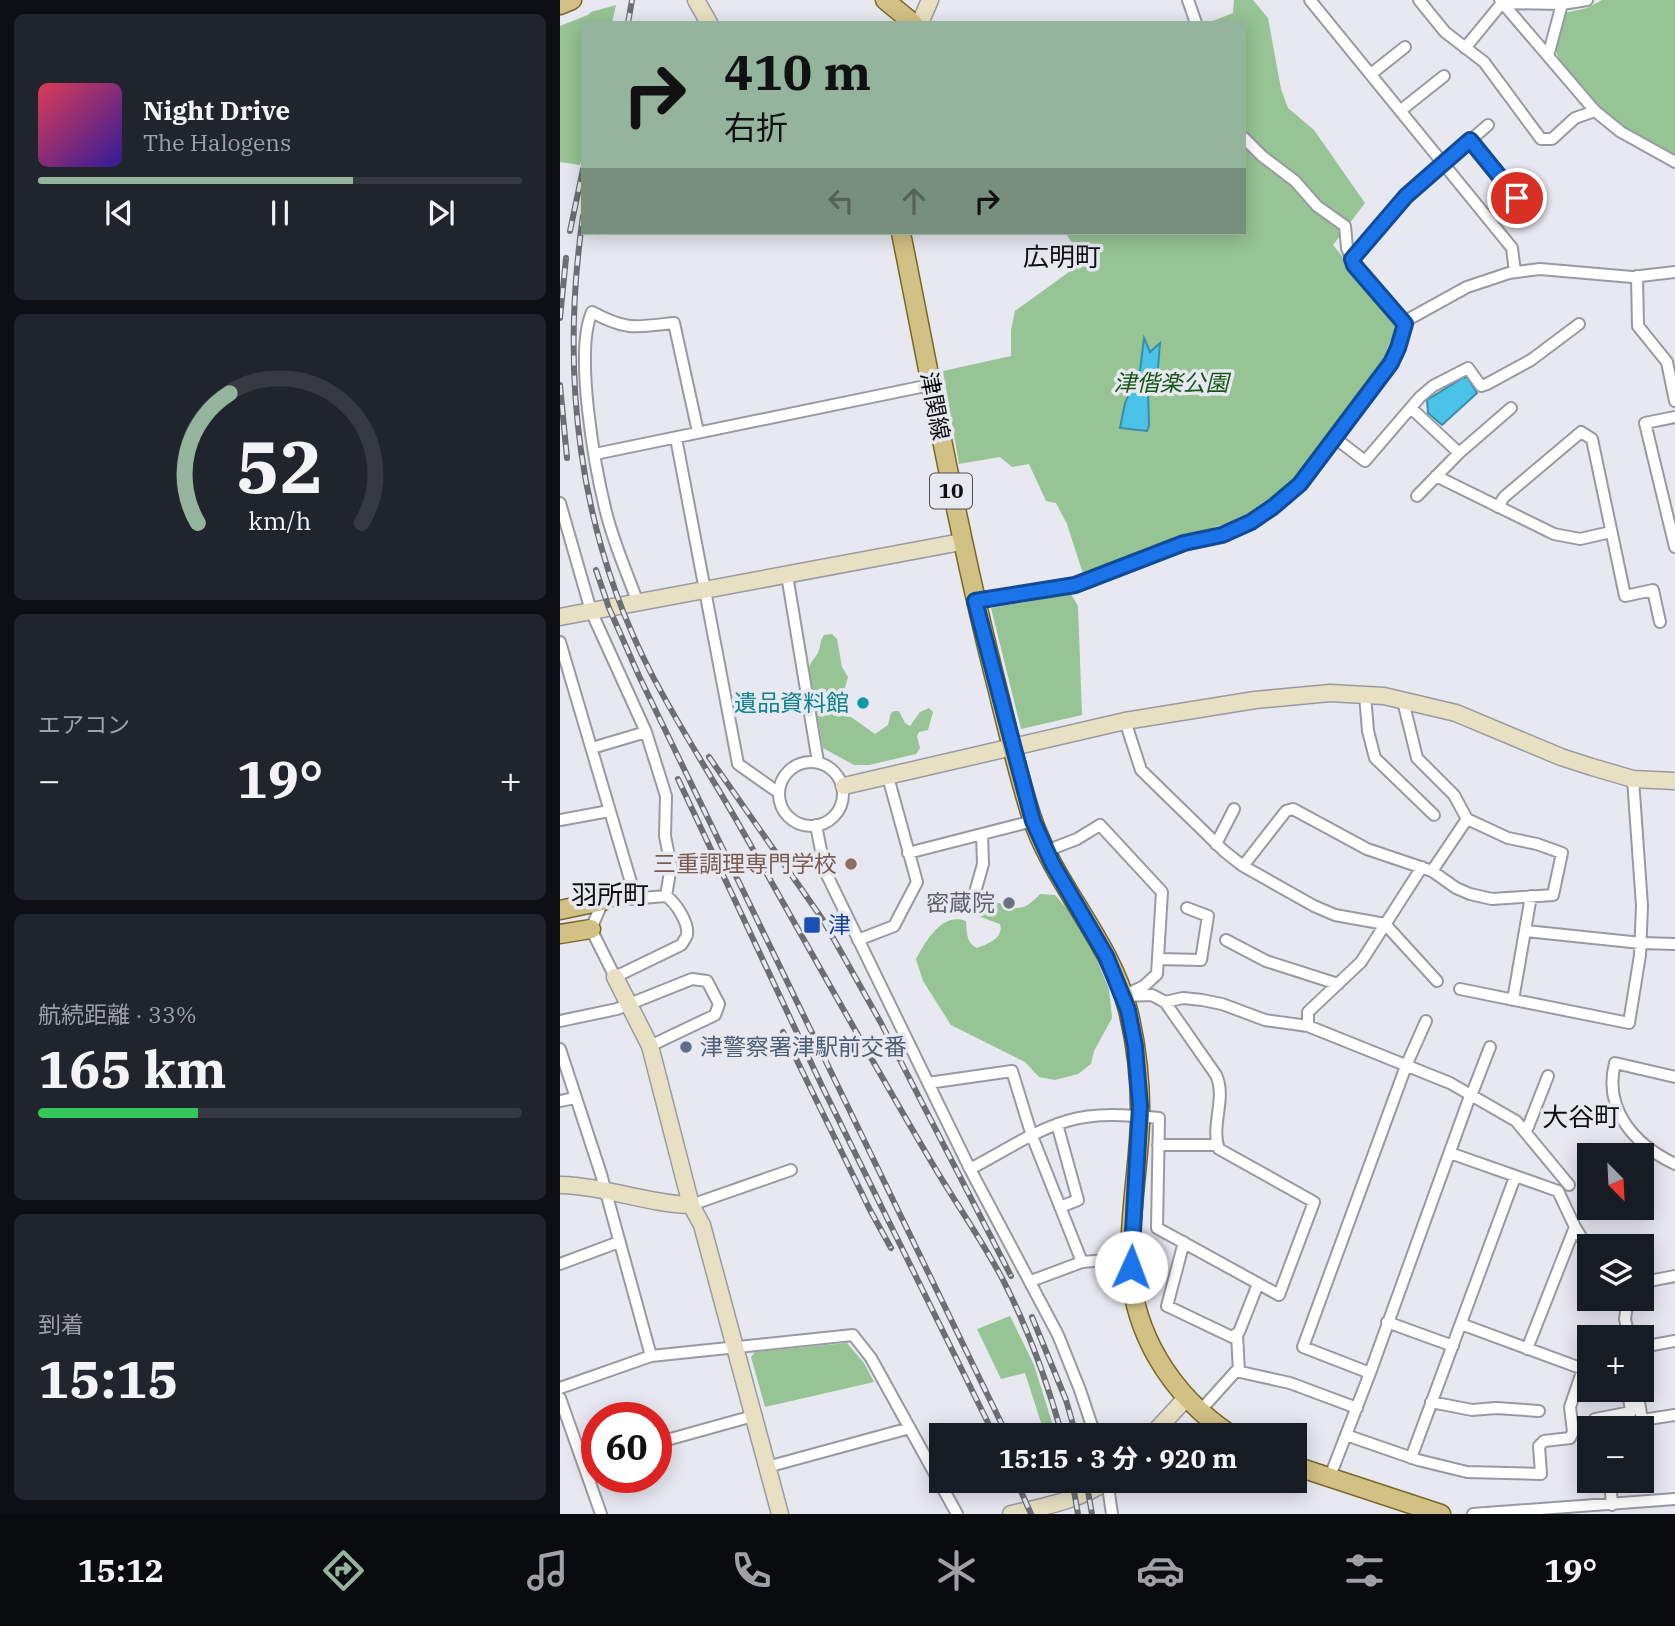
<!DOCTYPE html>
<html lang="ja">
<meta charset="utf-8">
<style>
:root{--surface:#171b24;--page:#20242c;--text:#f1f3f6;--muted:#9ea1a6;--line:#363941;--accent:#95b49d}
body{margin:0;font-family:"IBM Plex Serif","Noto Sans JP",serif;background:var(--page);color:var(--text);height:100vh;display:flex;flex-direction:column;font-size:26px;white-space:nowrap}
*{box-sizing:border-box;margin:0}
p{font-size:23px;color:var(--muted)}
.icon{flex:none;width:38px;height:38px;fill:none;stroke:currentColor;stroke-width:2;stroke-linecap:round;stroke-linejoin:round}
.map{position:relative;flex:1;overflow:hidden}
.sheet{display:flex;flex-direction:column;gap:14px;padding:14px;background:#0d0f14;width:560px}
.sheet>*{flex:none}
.top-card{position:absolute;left:21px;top:21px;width:665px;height:214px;border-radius:0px;box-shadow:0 4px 18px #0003;background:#95b49d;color:#111;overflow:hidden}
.needle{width:46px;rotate:156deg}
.buttons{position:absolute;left:1017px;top:1143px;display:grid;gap:14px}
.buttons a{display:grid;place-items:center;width:77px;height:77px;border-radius:0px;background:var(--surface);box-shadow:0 4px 18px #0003;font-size:35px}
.speed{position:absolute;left:21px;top:1402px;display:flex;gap:14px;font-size:35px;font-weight:700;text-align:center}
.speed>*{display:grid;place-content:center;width:91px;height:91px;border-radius:50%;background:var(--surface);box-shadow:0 4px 18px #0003;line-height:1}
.speed .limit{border:10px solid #d22;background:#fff;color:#111}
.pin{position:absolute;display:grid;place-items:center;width:60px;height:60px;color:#fff;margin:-30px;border:4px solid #fff;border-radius:50%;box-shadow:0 2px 7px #0007}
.me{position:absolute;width:77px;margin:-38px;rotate:2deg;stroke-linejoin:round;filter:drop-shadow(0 0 5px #0008)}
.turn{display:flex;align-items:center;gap:24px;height:147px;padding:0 28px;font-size:32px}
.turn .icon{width:91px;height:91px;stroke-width:2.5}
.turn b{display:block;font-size:49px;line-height:60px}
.lanes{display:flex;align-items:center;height:66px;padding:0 28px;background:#0003;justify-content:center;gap:35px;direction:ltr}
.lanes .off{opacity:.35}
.big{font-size:52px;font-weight:700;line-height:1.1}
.sheet .card{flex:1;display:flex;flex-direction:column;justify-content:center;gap:10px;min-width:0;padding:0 24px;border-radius:10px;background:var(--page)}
.sheet .dial{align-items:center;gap:0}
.dial svg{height:182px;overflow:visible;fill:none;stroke:var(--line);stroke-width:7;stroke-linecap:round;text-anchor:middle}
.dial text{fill:var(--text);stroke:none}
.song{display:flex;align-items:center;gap:21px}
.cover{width:84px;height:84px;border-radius:10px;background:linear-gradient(135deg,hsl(350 70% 55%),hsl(250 70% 35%))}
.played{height:7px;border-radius:4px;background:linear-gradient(90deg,var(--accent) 65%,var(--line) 65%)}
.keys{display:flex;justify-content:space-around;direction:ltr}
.heat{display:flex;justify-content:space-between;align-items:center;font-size:38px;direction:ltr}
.charge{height:10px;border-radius:5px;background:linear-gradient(90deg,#34c759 33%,var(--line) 0)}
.trip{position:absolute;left:369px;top:1423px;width:378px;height:70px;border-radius:0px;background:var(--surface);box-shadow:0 4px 18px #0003;font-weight:700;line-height:70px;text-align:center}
.tabs{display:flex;height:112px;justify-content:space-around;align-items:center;background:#090b0e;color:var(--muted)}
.tabs .icon{width:49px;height:49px}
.tabs .current{color:var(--accent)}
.tabs b{font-size:32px;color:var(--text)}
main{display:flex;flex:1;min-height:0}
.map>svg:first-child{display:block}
</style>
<main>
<section class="sheet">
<div class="card">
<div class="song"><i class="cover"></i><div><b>Night Drive</b><p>The Halogens</p></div></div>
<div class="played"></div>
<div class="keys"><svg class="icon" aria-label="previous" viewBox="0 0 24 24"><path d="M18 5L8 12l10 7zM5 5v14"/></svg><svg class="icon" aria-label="pause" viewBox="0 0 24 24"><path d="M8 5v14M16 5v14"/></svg><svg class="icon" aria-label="next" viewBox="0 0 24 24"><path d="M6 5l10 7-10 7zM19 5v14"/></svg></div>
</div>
<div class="card dial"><svg viewBox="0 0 100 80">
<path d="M14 69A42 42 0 1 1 86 69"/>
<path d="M14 69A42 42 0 0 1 28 12" stroke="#95b49d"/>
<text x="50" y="56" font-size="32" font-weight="700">52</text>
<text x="50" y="72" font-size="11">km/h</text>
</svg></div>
<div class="card"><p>エアコン</p>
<div class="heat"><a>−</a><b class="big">19°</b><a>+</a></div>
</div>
<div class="card"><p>航続距離 · 33%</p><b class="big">165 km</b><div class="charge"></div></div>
<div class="card"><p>到着</p><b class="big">15:15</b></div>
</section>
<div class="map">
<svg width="1115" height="1514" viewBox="0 0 1115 1514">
<rect width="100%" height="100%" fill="#e7e8f0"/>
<path fill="#96c494" d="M674 0H693L708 18 721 89 728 108 754 130 805 203 773 245 834 320C840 346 817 371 803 391 776 430 746 477 707 504 682 521 660 525 633 534 596 546 560 561 523 574L507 524 496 503 486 501 469 464 452 467 440 457 399 464 383 371 451 356V330L455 311 520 264 516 250 506 233H684V23H648L673 13Z
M1042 0H1115V156L1058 126 1036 106 999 60 995 48 1005 13 1027 8Z
M56 5 52 23H23V153L20 165 0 162V26L28 15 31 12Z
M511 594 518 606 522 715 461 729 431 608Z
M272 634 277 639 282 667 288 677 285 688 269 698 275 714 291 717 315 734 328 725 331 713 334 711H339L345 723 350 726 360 712 369 708 373 712 368 730 359 732 357 736 360 748 356 754 309 765H294L263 748 249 669C250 661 257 657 259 650 261 643 260 641 264 635Z
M480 894 495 895 523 927 549 989 552 1018 534 1051 531 1064 518 1074 495 1080 479 1077 465 1062 391 1025 363 981 356 959C366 941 382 912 406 921 407 932 406 943 417 948 428 944 444 938 440 924L418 916 426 903 431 900C454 909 462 914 480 894Z
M450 1316 474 1365 496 1435H485L465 1373 441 1379 417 1329Z
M287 1343 304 1363 314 1382 205 1407 191 1357 195 1352Z"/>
<path fill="#4bc3e8" stroke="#398da8" stroke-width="2" d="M584 338 590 352 600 343 598 368 588 390 589 425 587 431 560 428 565 403 580 370Z
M904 377 908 378 917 393 882 425 868 413 867 400Z"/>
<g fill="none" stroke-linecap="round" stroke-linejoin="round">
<defs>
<path id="street" d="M628 0 636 23
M750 0 952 248 955 272
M859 0 885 32 924 62 981 139H992L1015 118 1035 111
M940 0 1035 111 1061 132 1115 162
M905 48 942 3 1002 4 1027 0
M988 56 1002 4
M811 74 845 47
M840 111 884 76
M684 138 702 156 735 181 757 206 785 226 787 248 794 265 845 324
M910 140 957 198
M792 259 846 196 928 125
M1077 276 1078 326 1107 362 1115 401
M851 408 899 453
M1115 417 1085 423 1115 547
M116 438 178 764 219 793
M775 438 805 461 860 397 873 386 908 368 921 386 927 384 971 360 1019 324
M35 454 370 385
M876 476 994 534 1020 539 1051 532
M857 496 899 453 951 408
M0 503 31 611 86 732 106 796 105 836 111 866 106 896
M938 507 944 497 1021 432 1032 439 1065 596 1093 590 1100 622
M227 575 258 762
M415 601 515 585 624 543 662 535 691 522 713 507 740 484 831 363C837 349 839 330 849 319L907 287 949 273 980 269 1072 277 1115 272
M78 603C67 573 54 544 46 512 35 468 14 352 32 312 67 331 76 327 114 323L138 432
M0 642 70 879 78 899
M805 695 808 731 815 758 874 815
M843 701 857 758 894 795 907 819 872 871
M565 721 581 770 664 851 683 866 754 906 775 915 825 924 877 981
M32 748 86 732
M219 794a32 32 0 1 1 64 0a32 32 0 1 1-64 0Z
M0 820 49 811
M256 825 265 871 410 1169 498 1335 520 1390 535 1435
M656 844 674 809
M486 851 517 839 540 825 602 892 597 974 584 986 569 993
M348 853 473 821
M683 866 726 811 733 809 807 849 872 871 896 888 910 894 932 899 993 895 1002 853 977 844 948 838 907 819
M106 896C115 902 129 922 127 935 127 936 122 944 121 945L55 977 31 929 43 901Z
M412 903 423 864 422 834
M966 931 1081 943 1115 944
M298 940 334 926 357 882 328 777
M666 940 706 961 778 984
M598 959 641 960 648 916 627 908
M900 989 1069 1023 1080 955 1082 906 1073 779
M953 1000 971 896
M605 1002 623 998 642 1000 662 1004 705 1020 748 1026 890 1083 956 1121 1009 1185
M0 1021 57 1009 132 979 147 981 159 1004 155 1015 90 1046
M748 1026V1012L801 962 862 867
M0 1049 41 1174 91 1356
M1115 1077 1055 1063C1043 1110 1075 1145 1115 1164
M368 1083 452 1071 472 1136 522 1262
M911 1096 930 1047
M0 1101 15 1098
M497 1124 518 1200 500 1207
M966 1132 988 1076
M598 1145H657
M890 1153 998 1191 1015 1227 1029 1250
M410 1169C441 1153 473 1131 507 1121 536 1112 569 1115 599 1118L597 1228 719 1295 754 1202 659 1149C650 1126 667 1098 656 1075L605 1002 592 995 563 996
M131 1205 231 1170
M624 1242 607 1306 672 1337 679 1332 698 1284
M0 1264 59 1242
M471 1281 522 1262 570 1258
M1084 1282 1115 1276
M1068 1298 1065 1319 1069 1337
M827 1322 893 1346
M677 1334 679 1372
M1082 1347 1115 1341
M967 1349 1015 1227
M810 1373 743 1347 846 1066 866 1021
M0 1388 91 1356 293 1335 311 1358 397 1514
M0 1398 41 1514
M871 1402 912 1410 936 1408 979 1411
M640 1411 676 1371 730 1383 797 1408
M1082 1420 1115 1415
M1033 1428 1035 1419 1071 1412 1068 1390
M1044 1428 1082 1420 1077 1390
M786 1435 858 1460 907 1472 981 1474 979 1446 984 1441 1010 1438 1013 1432 1010 1407 1023 1369 901 1324
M96 1443 193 1416
M851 1458 955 1177
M207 1467 350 1428
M769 1479 810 1373 910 1096
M547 1480 552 1514
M1050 1480 1052 1505
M913 1514 1115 1499"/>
<path id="secondary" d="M136 0 149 23
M360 23 370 0
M0 617 401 542
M284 786 565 721 695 700 770 693 824 696 896 713 1001 757 1032 767 1073 779 1115 781
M55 977 90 1046 131 1205 142 1225 220 1514
M0 1185C45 1186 87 1204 131 1205
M592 1435 626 1398
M451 1514C482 1507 521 1500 548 1480"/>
<path id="primary" d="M325 0 353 23
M0 5 12 0
M341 233C372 386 399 539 438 691 448 732 458 774 471 815 493 884 550 939 568 1010 577 1047 581 1086 580 1124 578 1169 570 1214 570 1259 571 1332 611 1395 671 1435
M0 910 43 901
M0 934 31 929
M735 1466 881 1514"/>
</defs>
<use href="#street" stroke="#999aa1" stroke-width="14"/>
<use href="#secondary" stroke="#999aa1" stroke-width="19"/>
<use href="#primary" stroke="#7a6726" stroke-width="21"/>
<use href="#street" stroke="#fff" stroke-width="10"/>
<use href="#secondary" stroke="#e8e0c2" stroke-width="16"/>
<use href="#primary" stroke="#d2c184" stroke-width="18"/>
<defs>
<path id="rail" d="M68 23 72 0
M23 216C0 374 18 531 91 673 119 727 152 777 182 830 245 941 307 1053 372 1163 395 1202 421 1239 442 1278 468 1328 487 1381 502 1435
M10 231 23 169
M0 318 6 258
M0 385 7 458
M36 570 49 608 79 676 447 1435
M149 757 263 920 321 1023 451 1276
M118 779 262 1086 434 1435
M223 1032 310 1210 331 1248
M472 1317 506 1400 516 1435
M456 1480 471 1514
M512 1480 518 1514
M526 1480 532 1514"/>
</defs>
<use href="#rail" stroke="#6d6e73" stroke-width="6"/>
<use href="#rail" stroke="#e7e8f0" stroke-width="3.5" stroke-dasharray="10" stroke-linecap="butt"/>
</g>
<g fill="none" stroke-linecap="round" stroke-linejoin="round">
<defs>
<path id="route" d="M571 1267 580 1106 575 1046 568 1010 546 956 492 863 473 821 415 601 515 585 624 543 662 535 691 522 713 507 740 484 831 363 838 348 845 324 794 265 792 259 846 196 910 140 957 198"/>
</defs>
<use href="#route" stroke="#114b97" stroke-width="18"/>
<use href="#route" stroke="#1a73e8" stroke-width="12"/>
</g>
<circle fill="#0f9aa8" stroke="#e7e8f0" stroke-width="2.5" cx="303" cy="703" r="7"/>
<circle fill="#8d6e63" stroke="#e7e8f0" stroke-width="2.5" cx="291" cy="864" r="7"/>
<circle fill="#6b7280" stroke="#e7e8f0" stroke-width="2.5" cx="449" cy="903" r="7"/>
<rect fill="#1a4fb4" stroke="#e7e8f0" stroke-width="2.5" x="243" y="916" width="18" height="18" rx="3.5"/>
<circle fill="#5c6f8a" stroke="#e7e8f0" stroke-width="2.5" cx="126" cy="1047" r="7"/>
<g text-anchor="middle" stroke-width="7" stroke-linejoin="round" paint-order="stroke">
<rect fill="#e7e8f0" stroke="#4f5054" stroke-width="2" x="370" y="473.5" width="42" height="35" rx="5"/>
<g font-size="21" font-weight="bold" fill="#0e0f11">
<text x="391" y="498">10</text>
</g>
<g font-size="23" font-style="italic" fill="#145716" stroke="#e7e8f0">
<text x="611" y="391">津偕楽公園</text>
</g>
<g font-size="23" fill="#0e0f11" stroke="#e7e8f0">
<text transform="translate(375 406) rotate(79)" y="8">津関線</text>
</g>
<g font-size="23" fill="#0d838f" stroke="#e7e8f0" text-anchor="end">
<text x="289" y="711">遺品資料館</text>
</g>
<g font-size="23" fill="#785e54" stroke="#e7e8f0" text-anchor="end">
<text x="277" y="872">三重調理専門学校</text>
</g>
<g font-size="23" fill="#5b616d" stroke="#e7e8f0" text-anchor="end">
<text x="435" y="911">密蔵院</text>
</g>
<g font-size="23" fill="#164399" stroke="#e7e8f0" text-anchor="start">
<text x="268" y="933">津</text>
</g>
<g font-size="23" fill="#4e5e75" stroke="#e7e8f0" text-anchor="start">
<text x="140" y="1055">津警察署津駅前交番</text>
</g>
<g font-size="26" fill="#0e0f11" stroke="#e7e8f0">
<text x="502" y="266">広明町</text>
<text x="50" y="904">羽所町</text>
<text x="1021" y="1126">大谷町</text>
</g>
</g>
</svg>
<div class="buttons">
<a><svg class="needle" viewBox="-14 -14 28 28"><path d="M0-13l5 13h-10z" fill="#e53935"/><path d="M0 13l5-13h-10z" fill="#9ea1a6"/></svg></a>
<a><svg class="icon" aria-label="layers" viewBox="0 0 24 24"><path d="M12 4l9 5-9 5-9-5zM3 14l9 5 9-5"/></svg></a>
<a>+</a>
<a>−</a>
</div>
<div class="speed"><div class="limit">60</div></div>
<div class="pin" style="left:957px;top:198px;background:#d93025"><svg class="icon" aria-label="arrive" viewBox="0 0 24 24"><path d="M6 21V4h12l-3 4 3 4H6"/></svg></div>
<svg class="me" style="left:571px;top:1267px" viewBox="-20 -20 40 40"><circle r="19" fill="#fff"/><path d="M0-13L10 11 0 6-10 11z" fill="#1a73e8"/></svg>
<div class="trip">15:15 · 3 分 · 920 m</div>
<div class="top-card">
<div class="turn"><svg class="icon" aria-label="right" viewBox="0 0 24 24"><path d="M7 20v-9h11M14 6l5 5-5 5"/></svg><div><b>410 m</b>右折</div></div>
<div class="lanes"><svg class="icon off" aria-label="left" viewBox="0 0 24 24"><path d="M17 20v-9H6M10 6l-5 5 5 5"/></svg><svg class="icon off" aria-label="ahead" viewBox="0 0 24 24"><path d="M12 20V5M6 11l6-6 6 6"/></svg><svg class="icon" aria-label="right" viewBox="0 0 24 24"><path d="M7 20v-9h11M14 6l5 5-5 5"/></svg></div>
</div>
</div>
</main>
<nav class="tabs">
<b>15:12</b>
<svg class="icon current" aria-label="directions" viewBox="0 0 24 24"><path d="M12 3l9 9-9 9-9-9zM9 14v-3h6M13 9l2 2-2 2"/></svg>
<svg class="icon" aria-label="music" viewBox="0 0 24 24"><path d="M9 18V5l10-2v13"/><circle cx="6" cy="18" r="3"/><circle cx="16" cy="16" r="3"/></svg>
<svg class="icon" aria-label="phone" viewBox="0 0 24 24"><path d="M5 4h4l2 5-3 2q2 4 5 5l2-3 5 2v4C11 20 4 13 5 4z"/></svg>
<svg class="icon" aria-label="climate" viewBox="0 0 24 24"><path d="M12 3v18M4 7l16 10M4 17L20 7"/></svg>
<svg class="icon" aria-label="car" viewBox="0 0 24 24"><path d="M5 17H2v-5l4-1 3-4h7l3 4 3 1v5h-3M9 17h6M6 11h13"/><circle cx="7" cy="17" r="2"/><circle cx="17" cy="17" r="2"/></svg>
<svg class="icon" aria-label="filters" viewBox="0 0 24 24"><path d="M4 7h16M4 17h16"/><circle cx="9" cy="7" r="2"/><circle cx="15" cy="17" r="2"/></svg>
<b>19°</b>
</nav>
